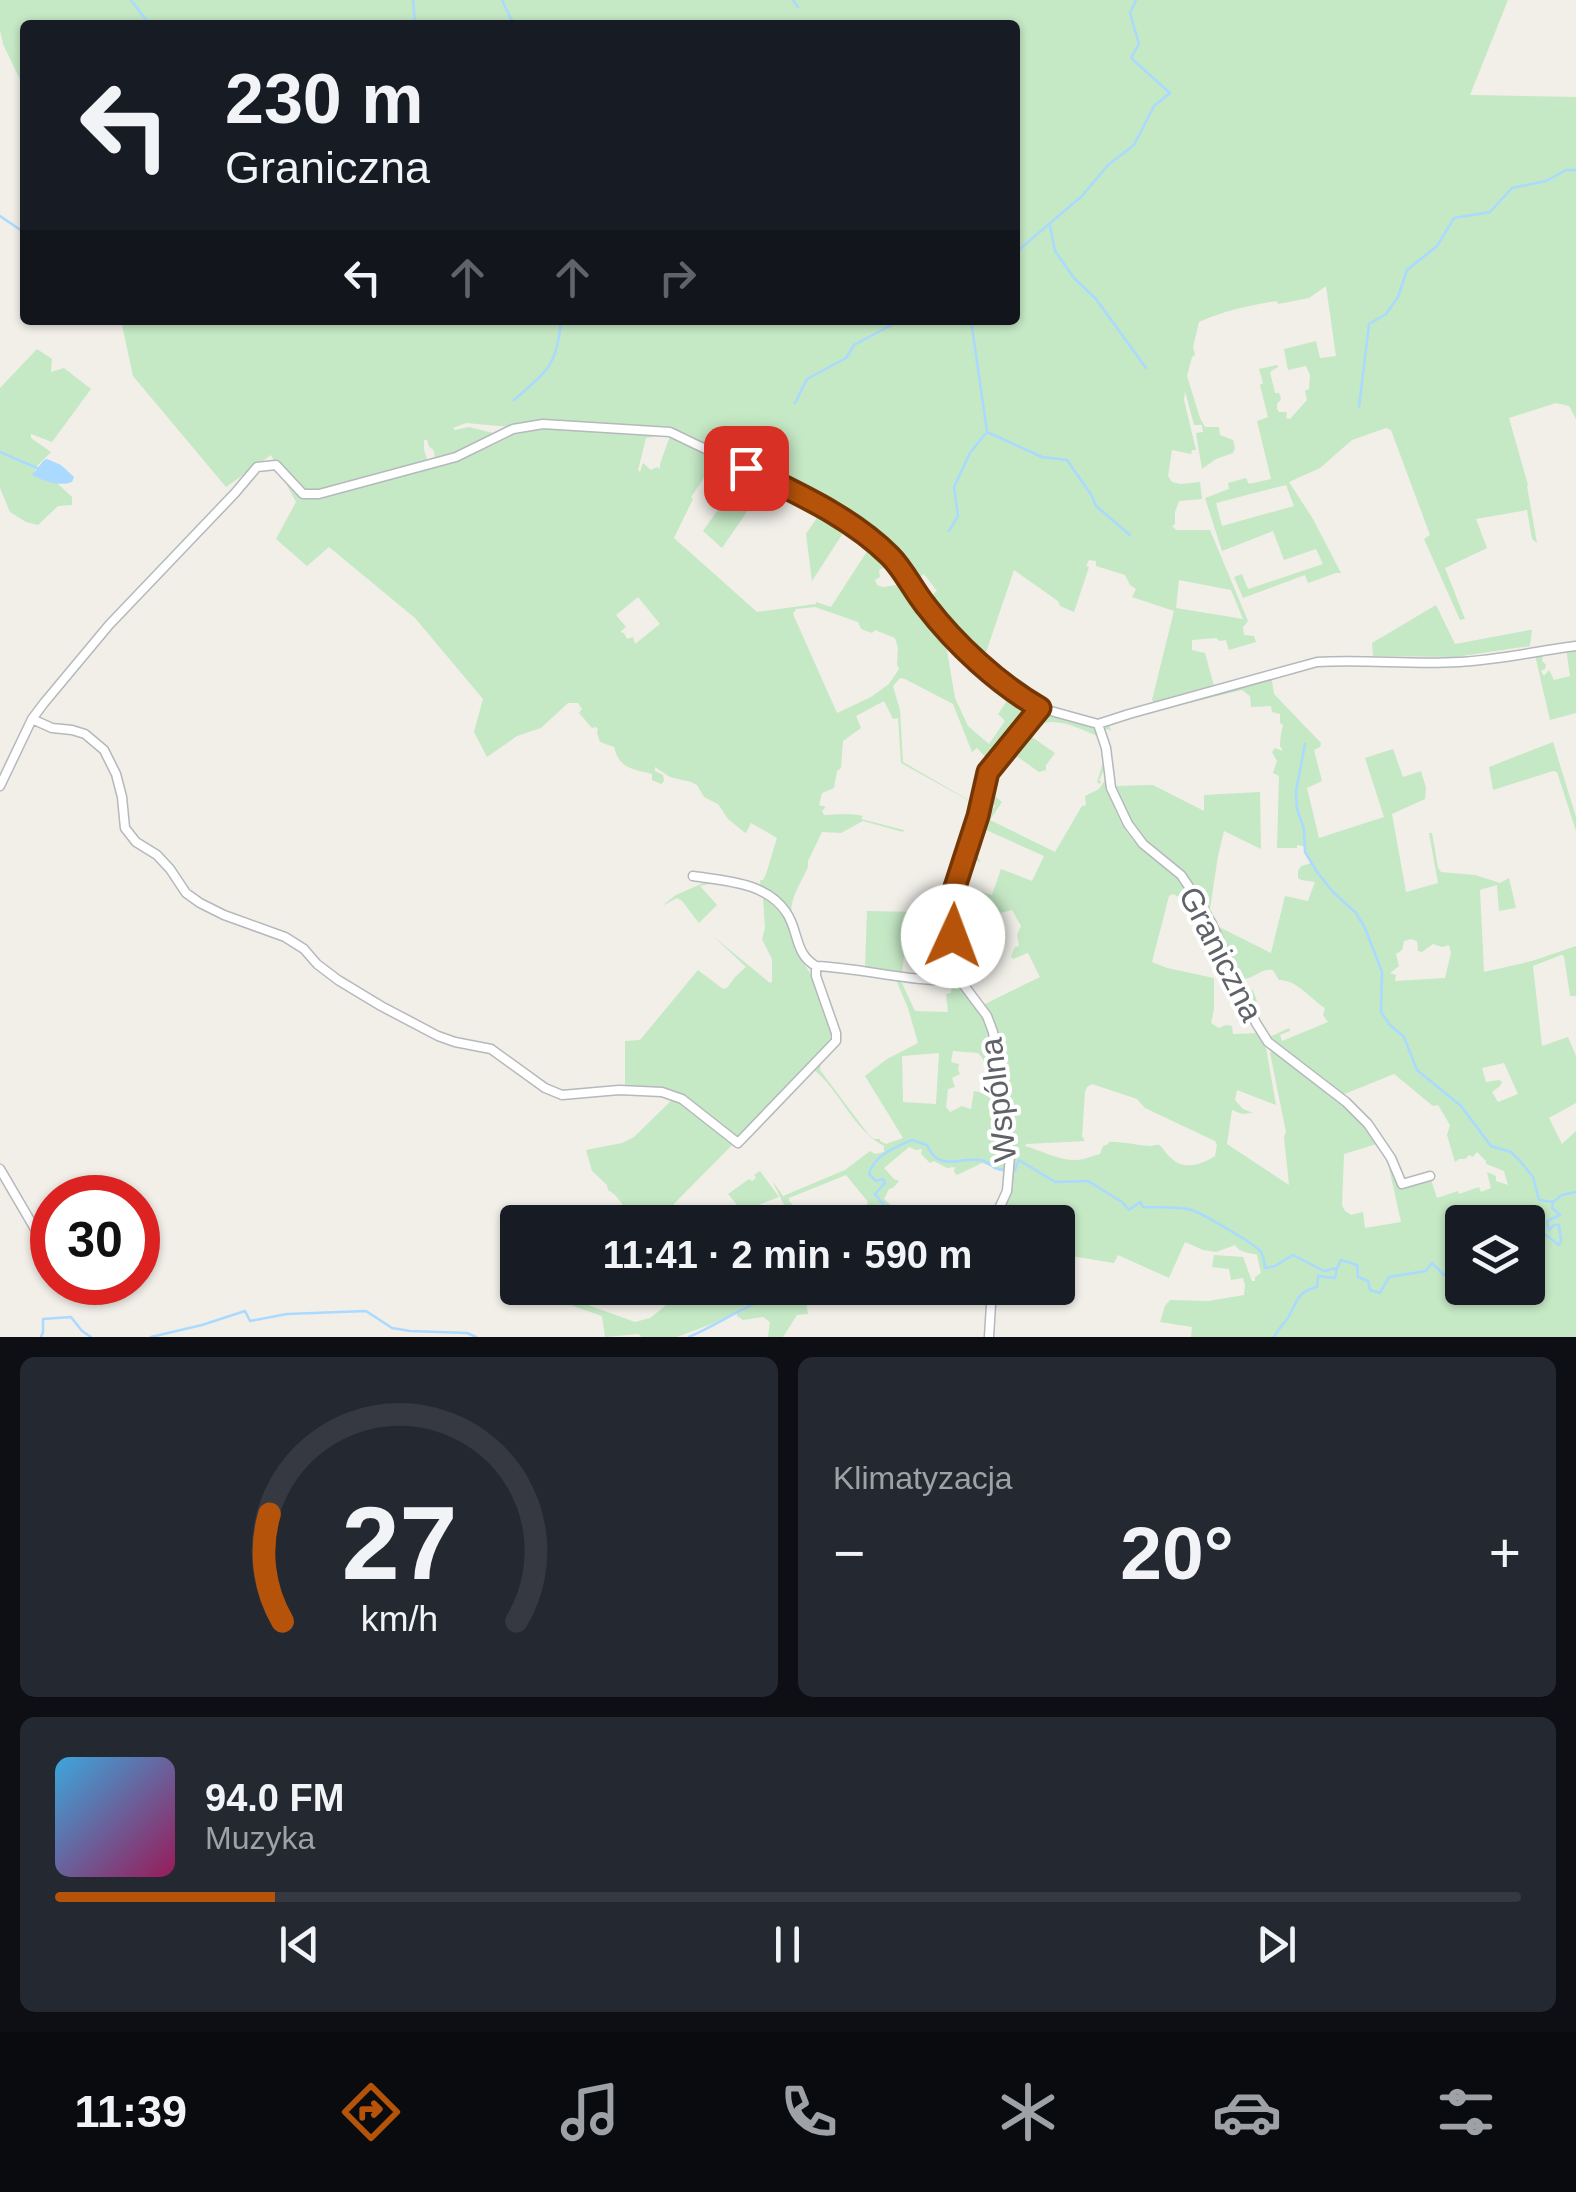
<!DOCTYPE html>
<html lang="pl">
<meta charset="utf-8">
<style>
:root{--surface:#171b24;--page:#242831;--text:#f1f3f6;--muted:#9ea1a6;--line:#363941;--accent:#b45309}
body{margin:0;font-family:Arial,sans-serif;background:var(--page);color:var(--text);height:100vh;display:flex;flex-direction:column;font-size:38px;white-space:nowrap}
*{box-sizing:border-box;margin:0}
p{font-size:32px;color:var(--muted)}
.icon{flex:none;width:55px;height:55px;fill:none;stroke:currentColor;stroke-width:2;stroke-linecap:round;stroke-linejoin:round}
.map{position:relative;height:1337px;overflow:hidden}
.details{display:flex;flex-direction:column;gap:20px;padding:20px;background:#0d0f14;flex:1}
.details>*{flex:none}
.hud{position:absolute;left:20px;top:20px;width:1000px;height:305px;border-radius:10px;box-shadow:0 2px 8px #0004;background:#171b24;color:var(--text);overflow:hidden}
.buttons{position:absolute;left:1445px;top:1205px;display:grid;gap:20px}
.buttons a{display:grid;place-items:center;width:100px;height:100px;border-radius:10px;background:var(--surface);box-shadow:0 2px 8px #0004;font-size:50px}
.speed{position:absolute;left:30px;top:1175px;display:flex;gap:20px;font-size:50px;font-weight:700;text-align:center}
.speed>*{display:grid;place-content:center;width:130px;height:130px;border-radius:50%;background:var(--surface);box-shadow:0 2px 8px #0004;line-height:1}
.speed .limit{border:15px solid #d22;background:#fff;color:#111}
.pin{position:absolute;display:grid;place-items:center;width:85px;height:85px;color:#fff;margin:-42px;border-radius:20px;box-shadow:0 5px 15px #0006}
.me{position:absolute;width:110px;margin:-55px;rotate:2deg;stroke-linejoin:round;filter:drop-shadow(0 0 8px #0008)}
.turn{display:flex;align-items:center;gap:35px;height:210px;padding:0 40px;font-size:45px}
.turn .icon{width:130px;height:130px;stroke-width:2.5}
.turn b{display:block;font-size:70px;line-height:85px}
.lanes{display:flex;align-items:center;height:95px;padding:0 40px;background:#0003;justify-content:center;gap:50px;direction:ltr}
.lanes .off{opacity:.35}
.big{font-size:75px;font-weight:600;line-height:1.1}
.details .tile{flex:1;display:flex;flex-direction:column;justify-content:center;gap:15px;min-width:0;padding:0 35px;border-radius:15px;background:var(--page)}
.details .dial{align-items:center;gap:0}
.dial svg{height:260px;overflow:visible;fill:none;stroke:var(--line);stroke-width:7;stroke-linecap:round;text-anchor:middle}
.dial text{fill:var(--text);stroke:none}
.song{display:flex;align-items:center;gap:30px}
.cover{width:120px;height:120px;border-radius:15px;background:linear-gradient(135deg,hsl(200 70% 55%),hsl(330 70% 35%))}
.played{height:10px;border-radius:5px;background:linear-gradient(90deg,var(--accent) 15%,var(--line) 15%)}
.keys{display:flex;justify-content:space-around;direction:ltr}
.heat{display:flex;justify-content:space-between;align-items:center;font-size:55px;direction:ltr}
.details .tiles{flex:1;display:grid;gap:20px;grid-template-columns:1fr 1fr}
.tile:last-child{grid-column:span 2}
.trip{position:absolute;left:500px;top:1205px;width:575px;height:100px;border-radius:10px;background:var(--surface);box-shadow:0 2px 8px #0004;font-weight:600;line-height:100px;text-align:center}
.dock{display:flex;height:160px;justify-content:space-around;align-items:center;background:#090b0e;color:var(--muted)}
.dock .icon{width:70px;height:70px}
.dock .current{color:var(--accent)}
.dock b{font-size:45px;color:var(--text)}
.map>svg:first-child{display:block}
</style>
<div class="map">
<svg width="1576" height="1337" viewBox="0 0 1576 1337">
<rect width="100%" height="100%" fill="#f1efe8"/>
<path fill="#c5e8c5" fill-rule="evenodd" d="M0 0H1508L1470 95 1576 97V419L1569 406 1556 403 1509 418 1528 485 1527 486 1537 543 1532 539 1527 510 1476 519 1487 548 1445 568 1465 619 1460 620 1424 539 1430 535 1391 430 1386 428 1352 440 1320 468 1289 482 1313 519 1341 573H1336L1308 583 1305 575 1243 598 1234 577 1242 574 1248 589 1323 564 1316 549 1284 560 1273 531 1222 551 1205 498 1229 489 1228 483 1246 478 1249 484 1271 479 1257 421 1268 417 1260 385 1263 383 1259 369 1277 365 1278 367 1270 372 1275 393H1279L1281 399 1277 404V409L1279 412H1287L1286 418 1290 419 1307 400 1305 391 1309 389 1310 375 1306 366 1288 370 1284 349 1316 341 1320 358 1336 356 1326 286 1309 298 1278 304 1277 301C1249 305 1224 311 1199 322L1193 347 1195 355 1192 357 1187 376 1200 418 1205 427H1219L1220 435 1233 440 1235 448 1233 453 1216 459 1202 469 1196 433 1203 432 1202 425H1194L1185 391 1184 400 1196 450H1192L1191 454 1172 450 1168 476 1172 482 1181 484 1200 482 1202 499 1179 501 1175 512V524L1172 526 1176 530H1210L1248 621 1243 627 1244 635 1254 636 1256 642 1229 650 1226 640 1220 641 1216 638 1192 640V650L1205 653 1214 686 1155 703 1152 700 1174 611 1132 597 1136 589 1130 585 1125 575 1096 566V561L1089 560 1086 566 1089 567 1074 612 1060 606 1058 601 1014 570 983 661C963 652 939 619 925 601L937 591 924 574 913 582 911 578 907 577 897 559 877 541 811 496 672 431 659 430 653 437 646 438 638 470 640 472 643 463 651 470 657 467 660 469V464L670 436 719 456 691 497 693 499 674 538 757 612 816 604V602L831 607 871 545 888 560 884 565 889 570 883 568 879 570 880 577 875 580 877 585 883 587 896 585 897 581 893 573 897 570 900 572C928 618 981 677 1030 703 1032 722 1007 744 996 759L993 756 994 752 989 755 992 759 989 761 977 748 972 752 953 704 905 679 900 678 893 686 900 710 903 762 972 802 984 767 987 769 977 804H975L901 763 898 718 893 719 884 701 856 716 861 728 843 741 841 768 837 771 834 788 822 793 819 805 826 807 822 811 824 815C838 815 849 813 863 816L861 819 904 830 903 832 863 821 841 833 822 832 808 861V867C803 879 794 892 792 904 788 921 801 952 816 961L865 967 867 911 919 912 918 925H914L913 934 906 935 902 974 817 963C795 952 799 931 788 912 781 903 770 895 761 889L760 880H763L766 874 777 838 751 823 746 833 744 832 728 819 718 804 704 797 697 785 691 782 670 777 655 767V771L663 775 664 781 661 784 652 780V774C634 769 620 770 614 747L600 742 597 733 598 729 596 727 592 728 579 713 582 709 578 703H568L541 728 517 736 487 757 474 732 483 699 415 618 329 547 307 566 276 539 296 502 271 455 226 487 133 376 121 320H1015V25H25V90L3 44 0 30ZM466 423 520 428 454 460 429 465 424 450V440H427L429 446 434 451 435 460H440L494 436 493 433 469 427 455 430 453 428ZM1286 485 1294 506 1222 526 1216 503ZM1179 580 1231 590 1243 619 1176 608ZM638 597 660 624 635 644 633 637 627 639 624 633 620 632 626 627 616 615ZM815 607 858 622 861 629 872 633 875 630 895 638 898 648 897 664 899 669 889 684 871 697 837 713 793 614 796 609ZM944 633 996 685V689L1009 698 998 714 1005 721 989 744 968 726 955 698Z
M37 349 52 359 51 372 64 368 91 389 52 442 31 434V438L51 452 37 466 33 475 57 483 72 497V505L58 506 38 525 26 522 10 512 0 488V388Z
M745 471 768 481 722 548 703 531Z
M823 509 863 537 862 539 847 527 812 581 806 534Z
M1436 605 1455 644 1530 630H1532L1530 646 1455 657 1373 656 1372 643Z
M1576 647V713L1550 720 1535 655H1543L1542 661 1546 665 1545 669 1541 671 1544 676 1549 670 1554 680 1570 676 1566 648Z
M1271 675 1274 694 1321 743 1320 747 1314 750 1322 781 1307 788 1319 838 1384 817 1365 758 1393 749 1403 777 1421 771 1426 788 1425 799 1392 814 1406 892 1438 883 1429 833H1432L1438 868 1441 872 1475 875 1500 883 1509 878 1516 908 1499 911 1497 885 1480 890 1484 972 1532 961 1576 946V996H1570L1564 956 1561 955 1533 966 1542 1046 1568 1037 1576 1056V1103L1549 1118 1562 1144 1576 1131V1337H1191L1192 1327 1160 1322 1165 1306 1170 1300 1208 1301 1244 1295 1245 1285 1243 1278 1231 1280 1229 1269 1212 1267 1214 1255 1243 1257 1252 1281H1255V1277L1261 1273 1257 1255C1249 1252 1241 1254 1235 1245L1216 1252 1203 1250 1185 1242 1169 1278 1118 1255 1114 1263 1065 1255 1074 1232 1048 1218 1045 1222H995L1011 1185 1009 1149 1012 1146 1009 1145C1004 1098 1006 1046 983 1005L1040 977 1028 953 1013 959 1011 956 1015 947 1019 946 1017 935 1021 926 1012 910 996 914 995 907 965 909 964 916 953 917V920L952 907 957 885 992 895 1001 869 1032 881 1044 856 986 830 982 832 975 853 981 862 966 858 978 822 981 817 987 818 986 814 990 813 995 806 992 803 989 807 984 806 986 796 996 797 1002 802 990 820 1055 852 1082 806 1086 805 1085 796 1099 789 1107 777C1109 799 1120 826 1135 842 1143 852 1156 858 1166 867 1185 883 1224 935 1219 960L1213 959C1218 943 1203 913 1188 902 1184 899 1178 897 1173 894L1169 896 1152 962 1167 968 1214 978V1009L1211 1023 1219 1028 1226 1025 1232 1026 1233 1034 1260 1033 1265 1042 1276 1105 1237 1090 1235 1100 1243 1109 1253 1113 1242 1114 1232 1110 1227 1144 1289 1185 1284 1137 1286 1132 1270 1053 1274 1049 1356 1114 1380 1143 1344 1154 1342 1205 1345 1211 1351 1215 1363 1212 1365 1228 1401 1222 1386 1154 1400 1184 1408 1186 1430 1177 1437 1198 1458 1191 1459 1194 1479 1187 1481 1192 1491 1188 1487 1172 1496 1176V1181L1508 1185 1504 1171 1486 1164V1161L1477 1152 1473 1157 1469 1155 1465 1159H1459L1455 1162 1447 1135 1450 1125 1438 1105 1433 1106 1394 1074 1342 1095 1374 1126 1372 1127 1351 1105 1269 1041 1267 1038 1289 1028 1290 1031 1280 1035 1282 1041 1328 1022 1323 1015 1325 1008C1310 999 1298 980 1279 980L1273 970C1261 968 1255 978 1244 979L1245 989 1253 990 1257 1001 1252 1004 1248 1002 1200 902 1181 875 1144 844 1129 823 1113 787 1102 726 1109 724 1111 731 1108 729 1103 731 1115 786 1153 785 1204 811V795L1260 792 1261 849 1224 831 1218 856 1209 915 1215 925 1271 953 1285 896 1308 901 1315 882 1301 880 1298 878V871L1301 866 1312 863 1303 846 1297 845V848H1277L1279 776 1273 773 1277 761 1272 752 1275 748 1283 751 1280 746C1280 739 1281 733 1283 725L1280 723V714L1272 712 1271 706 1251 707 1250 696 1242 690 1189 703 1188 699ZM1411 939 1417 941 1418 951 1422 952 1433 944 1442 947 1449 945 1451 953 1445 978 1395 981 1396 975 1390 973 1399 966 1396 954 1402 950 1404 941ZM1504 1063 1518 1094 1498 1102 1492 1092 1500 1086 1502 1082 1499 1080 1486 1082 1482 1068ZM1092 1084 1137 1099 1145 1108 1215 1141 1217 1145 1215 1156C1201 1165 1183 1171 1170 1157 1166 1154 1162 1146 1159 1145 1156 1144 1153 1146 1151 1146 1136 1146 1123 1141 1109 1142L1107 1145 1103 1146 1100 1154C1095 1155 1090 1157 1084 1159 1065 1164 1043 1151 1025 1146L1026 1144 1085 1141 1082 1136 1085 1092 1087 1087ZM1462 1222H1528V1288H1462Z
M1044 715 1094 726 1099 732 1107 764 1099 780 1101 782 1100 784 1097 782 1104 759 1099 737C1076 727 1045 710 1029 735L1055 753 1046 765V770L1039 772 1008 750 1036 718Z
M1553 742 1576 817V831L1557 772 1553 771 1493 790 1489 767Z
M708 881 747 887 760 892 785 918 797 952 810 973 831 1031 829 1044 739 1138 733 1137 681 1097 667 1091 628 1087 625 1085V1041L640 1040 698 970 723 989 727 988 735 977 746 967 714 937 770 983 772 982V959L762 939 765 928 763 898C747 885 720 880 700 886L717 905 699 923 682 901 677 898 662 906 676 895Z
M824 968 899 977 915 1011 948 1012 946 994 951 993 952 984 958 983 983 1014 987 1026 999 1093 982 1090 983 1084 989 1080 988 1066 983 1063V1059L978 1053 953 1051 951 1062 959 1064 958 1070 960 1074 952 1078 955 1087 948 1089 946 1107 950 1112 962 1106 971 1109 974 1091 999 1097 1006 1159 1005 1172 982 1163 957 1175 954 1172 955 1167 947 1168 934 1161 930 1163 921 1154 922 1149 916 1150 909 1147 884 1168 894 1179 899 1181 893 1188 889 1189 884 1199 894 1208 892 1216 884 1218 880 1222H845L865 1209 868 1202 846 1175 789 1198V1201L809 1222H804L788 1206 784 1205 772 1180 783 1196 845 1170 870 1151 875 1154 884 1152V1146C852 1129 841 1091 813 1069L821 1060 820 1070 868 1134 874 1139H880V1141L886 1144 903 1138 865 1076 887 1059 918 1043 908 1008 896 980 824 970 819 975V970ZM939 1053 936 1104 903 1102 902 1056Z
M674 1098 734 1143 661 1217 653 1222H636C626 1213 620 1196 608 1190L607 1185 592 1171 586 1150 622 1143 634 1137Z
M760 1171 779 1197 714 1222H707L741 1210 728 1194 749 1179 752 1181 756 1178 754 1175Z
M562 1288 585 1304 635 1322 650 1318 684 1291 697 1288H826L820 1296 813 1298 807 1292 805 1293 808 1314 797 1315 783 1337H768L770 1322 763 1317 743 1320 737 1316V1312L714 1323 677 1337H641L639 1334 605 1337 602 1316 573 1306 560 1292Z"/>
<path fill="#aadaff" d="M47 459 61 465 74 477 72 482C59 487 44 481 32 475L44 460Z"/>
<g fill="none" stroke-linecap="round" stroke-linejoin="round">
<path stroke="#aadaff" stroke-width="2.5" d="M131 0 150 25
M413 0 415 25
M502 0 511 19 518 25
M793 0 798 7
M0 216 25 233
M1050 226 1055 251 1074 278 1096 299 1146 368
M1015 253 1082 196 1108 165 1134 145 1154 106 1170 93 1131 58 1139 44 1130 13 1136 0
M971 320 987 432 1042 457 1067 460 1092 496 1096 506 1130 535
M514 400C547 371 557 367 561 320
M795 403 807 379 846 358 854 345 899 321 927 323 932 320
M1359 407 1369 324 1386 314 1398 297 1407 270 1437 246 1454 218 1490 212 1512 188 1546 181 1566 170H1576
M0 452 37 468
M949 531 958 516 954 487 970 453 985 434
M1305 744 1296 791 1297 809 1304 829 1305 852 1317 872 1333 892 1356 913 1365 928 1382 972 1381 1012 1390 1025 1404 1037 1417 1070 1461 1106 1491 1146 1511 1152 1520 1161 1533 1177 1539 1200 1553 1202
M870 1222 887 1209 875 1194 885 1183 883 1179 876 1181 869 1174C874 1155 896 1147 912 1140L927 1145C940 1175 962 1154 984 1161 992 1164 990 1167 998 1169 1004 1171 1009 1169 1015 1170L1019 1160 1055 1182 1088 1181 1122 1202 1129 1210 1140 1202 1143 1207C1159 1208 1177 1206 1192 1210 1201 1213 1257 1245 1261 1252 1264 1257 1264 1262 1265 1268L1275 1266 1293 1255 1324 1271 1337 1268 1341 1260 1357 1265 1358 1277 1368 1281 1370 1290 1380 1293 1389 1277 1426 1271 1432 1263 1444 1275 1457 1262V1255L1462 1256
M1528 1240 1546 1235 1559 1245 1561 1241 1559 1225H1554L1549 1230 1547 1221 1560 1215 1552 1208 1553 1202 1562 1195 1576 1192
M41 1337 43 1332V1319L71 1317 82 1331 91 1337
M151 1337 202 1325 245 1311 250 1321 287 1314 366 1311 392 1328 410 1331 467 1333 476 1337
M689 1337C727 1320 762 1294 804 1288
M1274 1337C1278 1329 1285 1323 1289 1316 1298 1300 1297 1292 1317 1287L1318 1276 1335 1278 1337 1268"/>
<defs>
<path id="street" d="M32 719 52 728 72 730 85 734 104 750 116 774 122 797 125 828 136 842 157 855 170 869 186 893 200 903 224 915 285 937 304 949 317 964 338 980 381 1006 438 1036 455 1042 491 1049 545 1088 562 1095 619 1090 662 1092 682 1099 738 1143 836 1041V1033L816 976V966
M1098 724 1106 748 1111 788 1128 824 1143 844 1181 875 1200 903 1212 924 1256 1023 1268 1042 1346 1102 1368 1124 1391 1158 1402 1184 1430 1176
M0 786 32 719 44 703 109 625 235 493 257 467 276 465 303 494H319L456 457 513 429 543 424 670 432 818 503 871 540 893 558 927 609 987 671 1015 695 1040 708 1098 724 1129 714 1317 662C1365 659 1412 665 1459 662 1498 660 1537 651 1576 646
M693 876C725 881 766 882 786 912 799 930 794 954 816 966 864 968 912 983 960 980
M0 1169 52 1258
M993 1222 1007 1191 1010 1156 999 1079 993 1032 987 1016 960 980 949 912 954 887 978 816 988 772 1040 708
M989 1337 992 1288"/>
</defs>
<use href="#street" stroke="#b5b8bc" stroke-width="11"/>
<use href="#street" stroke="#fff" stroke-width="8"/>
</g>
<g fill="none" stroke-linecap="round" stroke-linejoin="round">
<defs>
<path id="route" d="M746 468C796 493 850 516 890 556 904 570 913 590 926 606 955 644 998 684 1040 708L988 772 978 816 954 890 950 912 953 936"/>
</defs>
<use href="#route" stroke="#753606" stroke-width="25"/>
<use href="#route" stroke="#b45309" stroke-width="18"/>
</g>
<g text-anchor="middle" stroke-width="8" stroke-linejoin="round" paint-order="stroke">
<g font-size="32" fill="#5f6368" stroke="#fff">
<text transform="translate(1221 954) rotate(63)" y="11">Graniczna</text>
<text transform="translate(998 1100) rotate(-97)" y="11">Wspólna</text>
</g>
</g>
</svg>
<div class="buttons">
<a><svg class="icon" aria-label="layers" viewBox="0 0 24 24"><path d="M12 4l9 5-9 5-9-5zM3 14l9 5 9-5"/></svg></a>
</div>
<div class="speed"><div class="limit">30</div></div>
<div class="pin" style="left:746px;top:468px;background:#d93025"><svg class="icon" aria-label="arrive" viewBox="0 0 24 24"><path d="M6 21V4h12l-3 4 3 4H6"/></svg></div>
<svg class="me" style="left:953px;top:936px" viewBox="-20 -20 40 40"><circle r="19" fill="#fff"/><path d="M0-13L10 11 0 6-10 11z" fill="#b45309"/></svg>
<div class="trip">11:41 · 2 min · 590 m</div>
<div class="hud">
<div class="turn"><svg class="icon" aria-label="left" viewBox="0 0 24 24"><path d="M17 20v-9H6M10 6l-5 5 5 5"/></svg><div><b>230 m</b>Graniczna</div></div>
<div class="lanes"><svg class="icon" aria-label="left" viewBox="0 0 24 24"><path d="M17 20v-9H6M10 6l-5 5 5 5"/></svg><svg class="icon off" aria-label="ahead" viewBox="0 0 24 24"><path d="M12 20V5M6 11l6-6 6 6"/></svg><svg class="icon off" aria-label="ahead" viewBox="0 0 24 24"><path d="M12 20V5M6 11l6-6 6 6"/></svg><svg class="icon off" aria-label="right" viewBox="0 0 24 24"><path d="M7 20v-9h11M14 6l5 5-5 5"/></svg></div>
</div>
</div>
<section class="details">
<div class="tiles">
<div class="tile dial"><svg viewBox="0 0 100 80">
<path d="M14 69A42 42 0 1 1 86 69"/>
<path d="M14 69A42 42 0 0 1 10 36" stroke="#b45309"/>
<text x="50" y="56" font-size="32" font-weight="700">27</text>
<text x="50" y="72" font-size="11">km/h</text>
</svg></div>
<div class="tile"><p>Klimatyzacja</p>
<div class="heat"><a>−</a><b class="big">20°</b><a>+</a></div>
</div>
<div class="tile">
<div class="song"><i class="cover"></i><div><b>94.0 FM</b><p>Muzyka</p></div></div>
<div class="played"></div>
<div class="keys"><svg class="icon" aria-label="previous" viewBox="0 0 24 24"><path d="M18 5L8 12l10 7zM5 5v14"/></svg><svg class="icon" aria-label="pause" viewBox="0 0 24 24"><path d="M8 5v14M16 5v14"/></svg><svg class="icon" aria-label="next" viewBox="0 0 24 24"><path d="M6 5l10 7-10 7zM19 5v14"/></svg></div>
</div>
</div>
</section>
<nav class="dock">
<b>11:39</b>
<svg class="icon current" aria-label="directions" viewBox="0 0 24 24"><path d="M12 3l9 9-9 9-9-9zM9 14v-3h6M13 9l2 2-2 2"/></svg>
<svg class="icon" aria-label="music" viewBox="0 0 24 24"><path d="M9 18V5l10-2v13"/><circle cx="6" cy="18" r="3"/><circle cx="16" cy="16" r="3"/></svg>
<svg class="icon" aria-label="phone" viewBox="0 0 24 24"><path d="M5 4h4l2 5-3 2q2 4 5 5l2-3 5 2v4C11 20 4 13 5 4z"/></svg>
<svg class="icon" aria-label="climate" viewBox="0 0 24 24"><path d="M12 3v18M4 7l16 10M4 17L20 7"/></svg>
<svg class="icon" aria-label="car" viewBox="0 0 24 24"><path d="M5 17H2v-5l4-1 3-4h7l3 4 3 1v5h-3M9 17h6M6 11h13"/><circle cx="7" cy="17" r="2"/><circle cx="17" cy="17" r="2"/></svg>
<svg class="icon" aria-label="filters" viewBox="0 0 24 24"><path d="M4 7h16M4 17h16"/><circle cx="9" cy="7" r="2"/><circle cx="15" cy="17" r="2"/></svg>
</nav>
